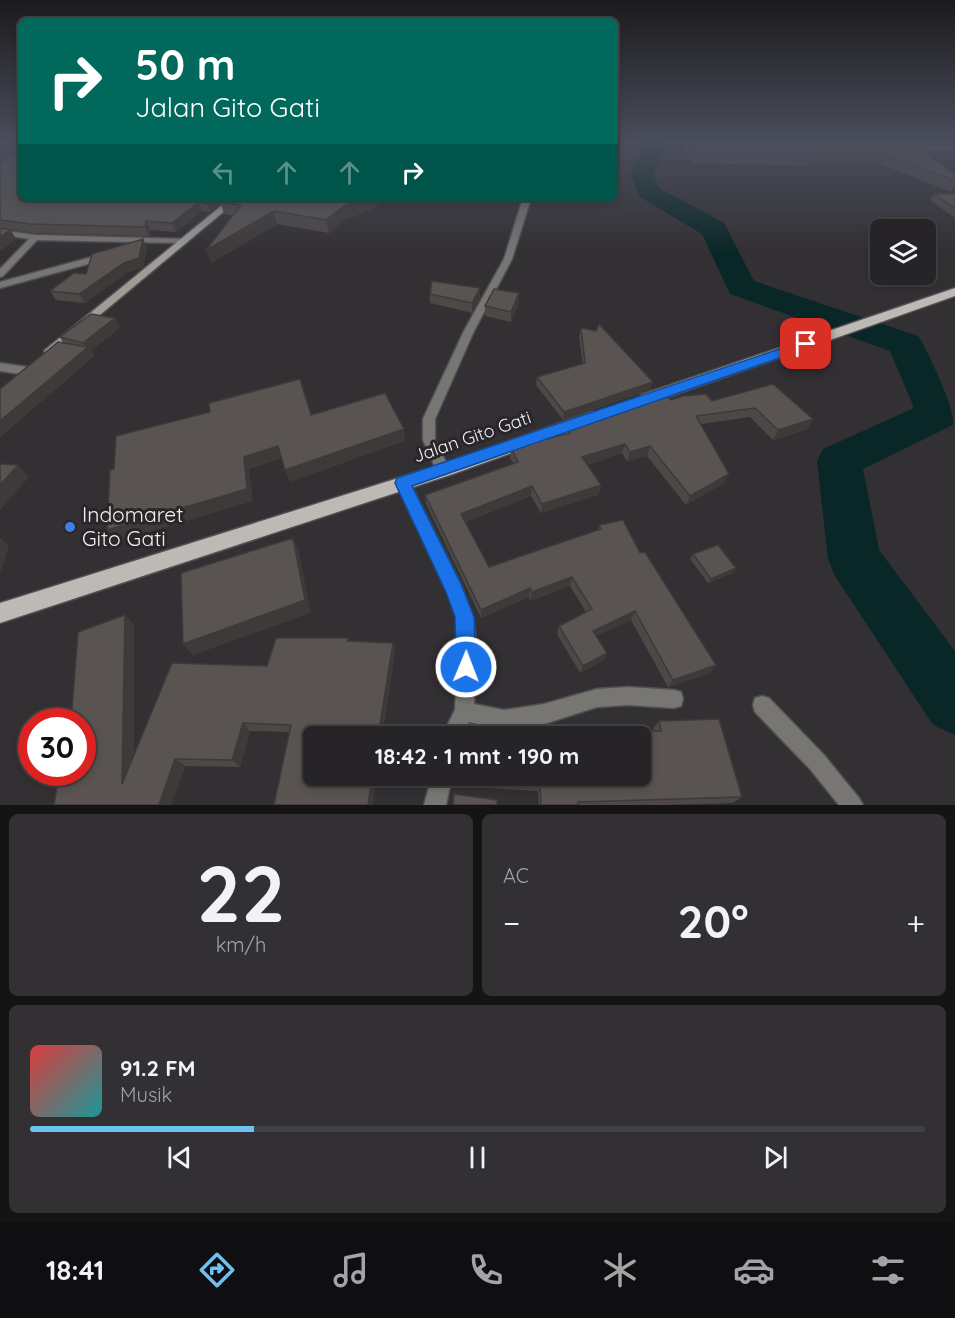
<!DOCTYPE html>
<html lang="id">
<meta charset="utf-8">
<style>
:root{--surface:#262427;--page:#323033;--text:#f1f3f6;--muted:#a4a4a7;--line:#424144;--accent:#6cc3f2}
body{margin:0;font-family:Quicksand,sans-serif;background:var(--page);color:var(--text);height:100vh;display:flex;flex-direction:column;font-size:22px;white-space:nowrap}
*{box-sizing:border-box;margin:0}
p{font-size:20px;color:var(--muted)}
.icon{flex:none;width:33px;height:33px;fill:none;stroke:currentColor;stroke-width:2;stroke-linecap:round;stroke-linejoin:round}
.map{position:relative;height:805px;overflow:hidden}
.side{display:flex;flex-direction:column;gap:9px;padding:9px;background:#151415;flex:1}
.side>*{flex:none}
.banner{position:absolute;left:18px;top:18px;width:600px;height:183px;border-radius:9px;box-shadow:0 3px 9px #0003,0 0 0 2px var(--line);background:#00695c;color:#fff;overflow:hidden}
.tools{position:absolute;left:870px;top:219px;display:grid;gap:12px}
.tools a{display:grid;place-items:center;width:66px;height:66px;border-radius:9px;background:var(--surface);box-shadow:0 3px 9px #0003,0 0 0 2px var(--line);font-size:30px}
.speed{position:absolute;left:18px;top:708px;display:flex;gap:12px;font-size:30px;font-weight:700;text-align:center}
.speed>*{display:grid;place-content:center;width:78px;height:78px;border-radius:50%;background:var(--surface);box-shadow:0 3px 9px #0003,0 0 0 2px var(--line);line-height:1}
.speed .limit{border:9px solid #d22;background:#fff;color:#111}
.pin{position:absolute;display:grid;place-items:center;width:51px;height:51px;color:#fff;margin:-26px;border-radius:12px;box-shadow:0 3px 9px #0006}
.me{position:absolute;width:66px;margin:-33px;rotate:1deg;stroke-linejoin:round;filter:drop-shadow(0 0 4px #0008)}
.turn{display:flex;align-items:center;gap:21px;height:126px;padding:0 18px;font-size:27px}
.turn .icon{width:78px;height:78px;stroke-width:2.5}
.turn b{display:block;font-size:42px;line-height:51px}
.lanes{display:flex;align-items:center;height:57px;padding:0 18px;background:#0003;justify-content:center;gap:30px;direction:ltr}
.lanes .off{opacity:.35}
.big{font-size:45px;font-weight:700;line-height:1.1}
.side .tile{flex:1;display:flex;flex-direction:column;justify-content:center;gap:9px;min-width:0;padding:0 21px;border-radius:9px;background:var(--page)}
.side .dial{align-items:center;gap:0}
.dial b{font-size:78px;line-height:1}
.song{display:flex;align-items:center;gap:18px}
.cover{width:72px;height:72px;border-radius:9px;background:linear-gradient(135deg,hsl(0 70% 55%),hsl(180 70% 35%))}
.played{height:6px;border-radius:3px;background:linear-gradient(90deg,var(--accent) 25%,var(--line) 25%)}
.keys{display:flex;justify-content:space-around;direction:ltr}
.heat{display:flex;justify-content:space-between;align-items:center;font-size:33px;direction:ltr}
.side .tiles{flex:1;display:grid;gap:9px;grid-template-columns:1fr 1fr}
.tile:last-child{grid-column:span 2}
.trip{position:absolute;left:303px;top:726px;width:348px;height:60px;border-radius:9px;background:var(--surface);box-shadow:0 3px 9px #0003,0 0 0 2px var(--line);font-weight:700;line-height:60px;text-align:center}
.menu{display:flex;height:96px;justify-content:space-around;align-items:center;background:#0f0e10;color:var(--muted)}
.menu .icon{width:42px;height:42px}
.menu .active{color:var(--accent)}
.menu b{font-size:27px;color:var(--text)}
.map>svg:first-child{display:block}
</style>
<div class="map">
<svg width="955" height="805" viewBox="0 0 955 805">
<rect width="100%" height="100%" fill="#333034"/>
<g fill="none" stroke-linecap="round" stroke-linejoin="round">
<path fill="#092727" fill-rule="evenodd" d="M643 141H663L665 146 653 174 659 188 724 223 754 281 918 336 923 344C932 362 955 408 953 425L863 469 879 550 955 651V735L933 725 835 576 828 559 817 461 823 449 914 408 890 351 730 294 702 234 640 197 631 174 645 146Z"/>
<defs>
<path id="service" d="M0 230 35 235 184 239 188 241 184 243 37 240 3 276 0 277V269L29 239 0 234Z
M103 254 107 257 106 259 0 288V282Z
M0 363 27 367 33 371 27 375 0 371Z"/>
<path id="minor" d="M680 141H686L693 149 706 152 703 154 689 152Z
M955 145V149L905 150 902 148 905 146Z
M799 146H822L825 148 822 150H804L806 153 803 155 791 154V152L798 151 796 148Z
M523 198H531L512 259 474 331 435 419V440L450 470 448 474 443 475 438 474 423 440V419L464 331 504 259Z
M403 477 408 479 461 585 473 617 476 643 474 704 504 710 544 704 597 689 628 687 674 690 681 692 683 699 681 706 674 708 628 705 597 707 544 724 504 730 469 722 462 736H442L455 710 458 643 457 617 447 592 396 483 398 479Z
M762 696 769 698 824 755 859 798 863 805H839L810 769 755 712 753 705 755 698Z
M432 776H452L446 805H424Z"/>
<path id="secondary" d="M231 198H240L53 354H45L44 352 45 350Z"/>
<path id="primary" d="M955 288V296L651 403 646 404 639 399 641 395Z
M592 412 597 414 600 418 597 422 453 474 0 623V603L443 464Z"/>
</defs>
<use href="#service" stroke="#514f52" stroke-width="3"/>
<use href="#minor" stroke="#514f52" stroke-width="3"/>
<use href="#secondary" stroke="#514f52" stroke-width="3"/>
<use href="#primary" stroke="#514f52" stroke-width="3"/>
<use href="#service" fill="#777673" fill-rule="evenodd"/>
<use href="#minor" fill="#777673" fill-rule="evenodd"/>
<use href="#secondary" fill="#9f9c98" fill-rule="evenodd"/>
<use href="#primary" fill="#bdb9b5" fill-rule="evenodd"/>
</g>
<path fill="#4d4746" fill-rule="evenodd" d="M689 141H898L897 142 955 175V184L951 192 873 161H810L808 166 692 163 687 154 690 145 694 146ZM799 144H811L807 148H795Z
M943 141H955V143H946Z
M18 153 21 198H384L375 208 346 219 329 233 277 224 211 263 206 250 233 216 224 214 221 204 210 212 202 211 176 232 150 230 149 236 35 233 0 228 16 239 0 251V162Z
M934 194H955V218L930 200Z
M143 239 147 248 143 267 128 272 85 303 56 300 50 291 86 274Z
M430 294 480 297 472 313 430 303Z
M519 302 511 322 485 316V306Z
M115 318 120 327 91 351 94 356 0 437V389L63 343 60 337Z
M581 328 650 390 563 420 536 385 537 377 583 364 579 337Z
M773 384 808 429 773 440 750 417 701 424 724 483 686 505 647 456 627 461 622 453 587 465 601 485 598 495 541 513 531 496 465 522 489 567 598 530 599 525 640 553 716 665 710 673 668 687 631 620 596 636 604 660 580 673 557 634 559 626 586 612 570 586 530 601 529 597 481 618 426 504 425 495 514 464 510 458 511 448 568 434 569 431 574 430 575 424 671 400 712 401Z
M693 554 733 573 708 583 690 559Z
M125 615 134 625V756L267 666 348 638 349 641 395 652 382 736H314V776H377L372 805H274L289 732 250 731 240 767 185 766 171 805H54L82 772Z
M659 721 742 797 733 803 663 805H539L538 791 488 788V776L640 736H535L537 730 654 731 653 729Z"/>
<path fill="#3e3a39" d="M797 141H800L799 144 794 149Z
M214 198H228L220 202 221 204 210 212 207 204Z
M366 198H384L375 208 346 219 329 233 326 220 344 206Z
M199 202 202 211 176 232 172 223Z
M274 211 277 224 211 263 206 250Z
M146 221 150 230 149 236 145 227Z
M11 230 16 239 0 251V237Z
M143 239 147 248 143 267 128 272 85 303 79 294Z
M480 288V297L472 313V303Z
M519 293V302L511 322V312Z
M115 318 120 327 91 351 94 356 0 437V421L87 348 83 343Z
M653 382 650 390 563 420 564 412Z
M813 419 808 429 773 440 778 430Z
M404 429 405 441 290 482 285 470Z
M625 444 622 453 580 467 582 457Z
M278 446 283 458 249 469 253 501 116 542 107 530 244 457Z
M650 446 647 456 627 461 630 452Z
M18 465 29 477 0 510V485Z
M729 474 724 483 686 505 690 496Z
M601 485 598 495 541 513 542 504Z
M532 486 531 496 461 523V514Z
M0 538 9 545 0 574Z
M293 538 299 552 311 613 193 655 183 644Z
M736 568 733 573 708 583 711 579Z
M572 577 570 586 530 601 532 592Z
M530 588 529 597 481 618V610Z
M635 611 631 620 590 639 593 631Z
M125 615 134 625V790L122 784Z
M393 643 395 652 382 736H378Z
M607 653 604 660 580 673 583 666Z
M716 665 710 673 668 687 673 680Z
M243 723 250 731 240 767 232 760Z
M175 759 185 766 171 805H159Z
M372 776H377L372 805H368Z"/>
<path fill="#595351" stroke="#3e3a39" stroke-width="1.5" d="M912 142 955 175V181L878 151 807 152 812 156 695 154 690 145 696 147 807 148 812 143Z
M21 146V198H214L207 204 199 202 172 223 146 221 145 227 30 224 0 220V162L18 153 19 147Z
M934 194H955V208Z
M224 198H366L344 206 326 220 274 211 206 250 241 205 220 202Z
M0 228 11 230 0 237Z
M143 239 139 258 124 263 79 294 50 291 74 273 86 274 92 254Z
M432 281 480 288 472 303 430 294Z
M494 289 519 293 511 312 485 306Z
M91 314 115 318 83 343 60 337Z
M599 324 653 382 564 412 537 377 585 363 581 328 596 331Z
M58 342 88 347 0 421V389Z
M300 379 311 415 385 393 404 429 285 470 278 446 244 457 247 489 107 530 110 470 114 469 116 436 210 412 209 403Z
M773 384 813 419 778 430 755 408 696 416 729 474 690 496 650 446 630 452 625 444 582 457 601 485 542 504 532 486 461 514 489 567 601 529 599 525 623 520 640 553 645 552 716 665 673 680 635 611 593 631 607 653 583 666 559 626 592 609 572 577 532 592 530 588 481 610 425 495 518 462 511 448 570 433 569 431 578 428 575 424 664 393 671 400 683 396 706 394 712 401Z
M0 464 18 465 0 485Z
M293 538 305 600 183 644 181 573Z
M718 545 736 568 711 579 693 554Z
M125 615 122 784 172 663 267 666 276 638H348L347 641 393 643 378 736H314V776H372L368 805H274L291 725 243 723 232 760 175 759 159 805H54L59 774 63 772H82V722H71L78 632Z
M719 719 742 797 578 802V805H541L540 785 488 782V776H640V736H537V730L661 731 659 721Z
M454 794 497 800V805H453Z"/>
<linearGradient id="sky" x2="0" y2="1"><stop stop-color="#1c1a1d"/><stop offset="0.56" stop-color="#4a4e5c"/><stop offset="1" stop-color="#4a4e5c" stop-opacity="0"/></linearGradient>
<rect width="955" height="254" fill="url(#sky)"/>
<path fill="#1a73e8" stroke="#114b97" stroke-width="1.5" d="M806 340 811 341V347L412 486 461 584 474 617 476 667 473 675 466 678 459 675 456 667 455 617 446 592 395 483 397 478Z"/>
<circle fill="#3f7fe0" stroke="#29262a" stroke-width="2" cx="70" cy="527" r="6"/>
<g text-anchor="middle" stroke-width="6" stroke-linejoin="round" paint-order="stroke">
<g font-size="18" fill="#f1eff2" stroke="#29262a">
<text transform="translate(472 437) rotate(-19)" y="6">Jalan Gito Gati</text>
</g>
<g font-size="21" fill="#f1eff2" stroke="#29262a" text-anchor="start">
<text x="82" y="522">Indomaret<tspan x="82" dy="24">Gito Gati</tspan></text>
</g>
</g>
</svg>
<div class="tools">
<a><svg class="icon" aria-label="layers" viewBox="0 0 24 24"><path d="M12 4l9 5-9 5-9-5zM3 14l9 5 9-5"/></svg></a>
</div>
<div class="speed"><div class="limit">30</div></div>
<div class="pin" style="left:806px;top:344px;background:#d93025"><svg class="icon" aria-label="arrive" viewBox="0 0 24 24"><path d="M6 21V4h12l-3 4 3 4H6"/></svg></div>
<svg class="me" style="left:466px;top:667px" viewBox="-20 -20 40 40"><circle r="17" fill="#1a73e8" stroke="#fff" stroke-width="3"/><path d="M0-11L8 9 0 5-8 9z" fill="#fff"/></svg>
<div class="trip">18:42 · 1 mnt · 190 m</div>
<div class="banner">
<div class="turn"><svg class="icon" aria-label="right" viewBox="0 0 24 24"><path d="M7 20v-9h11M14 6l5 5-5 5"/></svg><div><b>50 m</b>Jalan Gito Gati</div></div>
<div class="lanes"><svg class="icon off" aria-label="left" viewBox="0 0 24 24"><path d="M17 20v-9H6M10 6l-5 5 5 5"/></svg><svg class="icon off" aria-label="ahead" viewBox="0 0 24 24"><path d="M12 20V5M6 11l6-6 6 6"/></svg><svg class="icon off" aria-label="ahead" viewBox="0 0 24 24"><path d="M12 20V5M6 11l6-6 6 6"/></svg><svg class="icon" aria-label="right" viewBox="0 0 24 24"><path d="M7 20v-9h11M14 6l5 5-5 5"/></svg></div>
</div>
</div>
<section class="side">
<div class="tiles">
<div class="tile dial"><b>22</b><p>km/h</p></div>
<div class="tile"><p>AC</p>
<div class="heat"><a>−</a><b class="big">20°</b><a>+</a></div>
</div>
<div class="tile">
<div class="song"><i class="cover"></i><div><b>91.2 FM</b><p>Musik</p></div></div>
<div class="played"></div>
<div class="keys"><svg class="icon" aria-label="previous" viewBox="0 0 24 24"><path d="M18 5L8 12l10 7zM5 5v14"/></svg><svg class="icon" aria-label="pause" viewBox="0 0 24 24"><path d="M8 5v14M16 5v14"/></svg><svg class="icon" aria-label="next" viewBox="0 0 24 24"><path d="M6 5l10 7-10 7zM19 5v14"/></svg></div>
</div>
</div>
</section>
<nav class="menu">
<b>18:41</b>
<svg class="icon active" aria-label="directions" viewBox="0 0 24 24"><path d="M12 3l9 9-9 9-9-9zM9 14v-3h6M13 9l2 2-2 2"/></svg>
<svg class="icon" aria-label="music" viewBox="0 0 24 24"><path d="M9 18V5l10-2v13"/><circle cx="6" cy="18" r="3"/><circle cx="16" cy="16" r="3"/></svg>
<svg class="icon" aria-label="phone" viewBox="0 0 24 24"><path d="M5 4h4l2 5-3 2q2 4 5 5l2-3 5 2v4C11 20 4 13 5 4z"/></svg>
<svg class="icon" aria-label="climate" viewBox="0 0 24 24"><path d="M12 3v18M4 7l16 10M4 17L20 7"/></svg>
<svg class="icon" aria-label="car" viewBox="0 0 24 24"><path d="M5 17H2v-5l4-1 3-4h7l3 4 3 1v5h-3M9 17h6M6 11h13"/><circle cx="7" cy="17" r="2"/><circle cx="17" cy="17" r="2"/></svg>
<svg class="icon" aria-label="filters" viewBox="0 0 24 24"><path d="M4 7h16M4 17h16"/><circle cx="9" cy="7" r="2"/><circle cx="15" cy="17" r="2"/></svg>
</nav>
